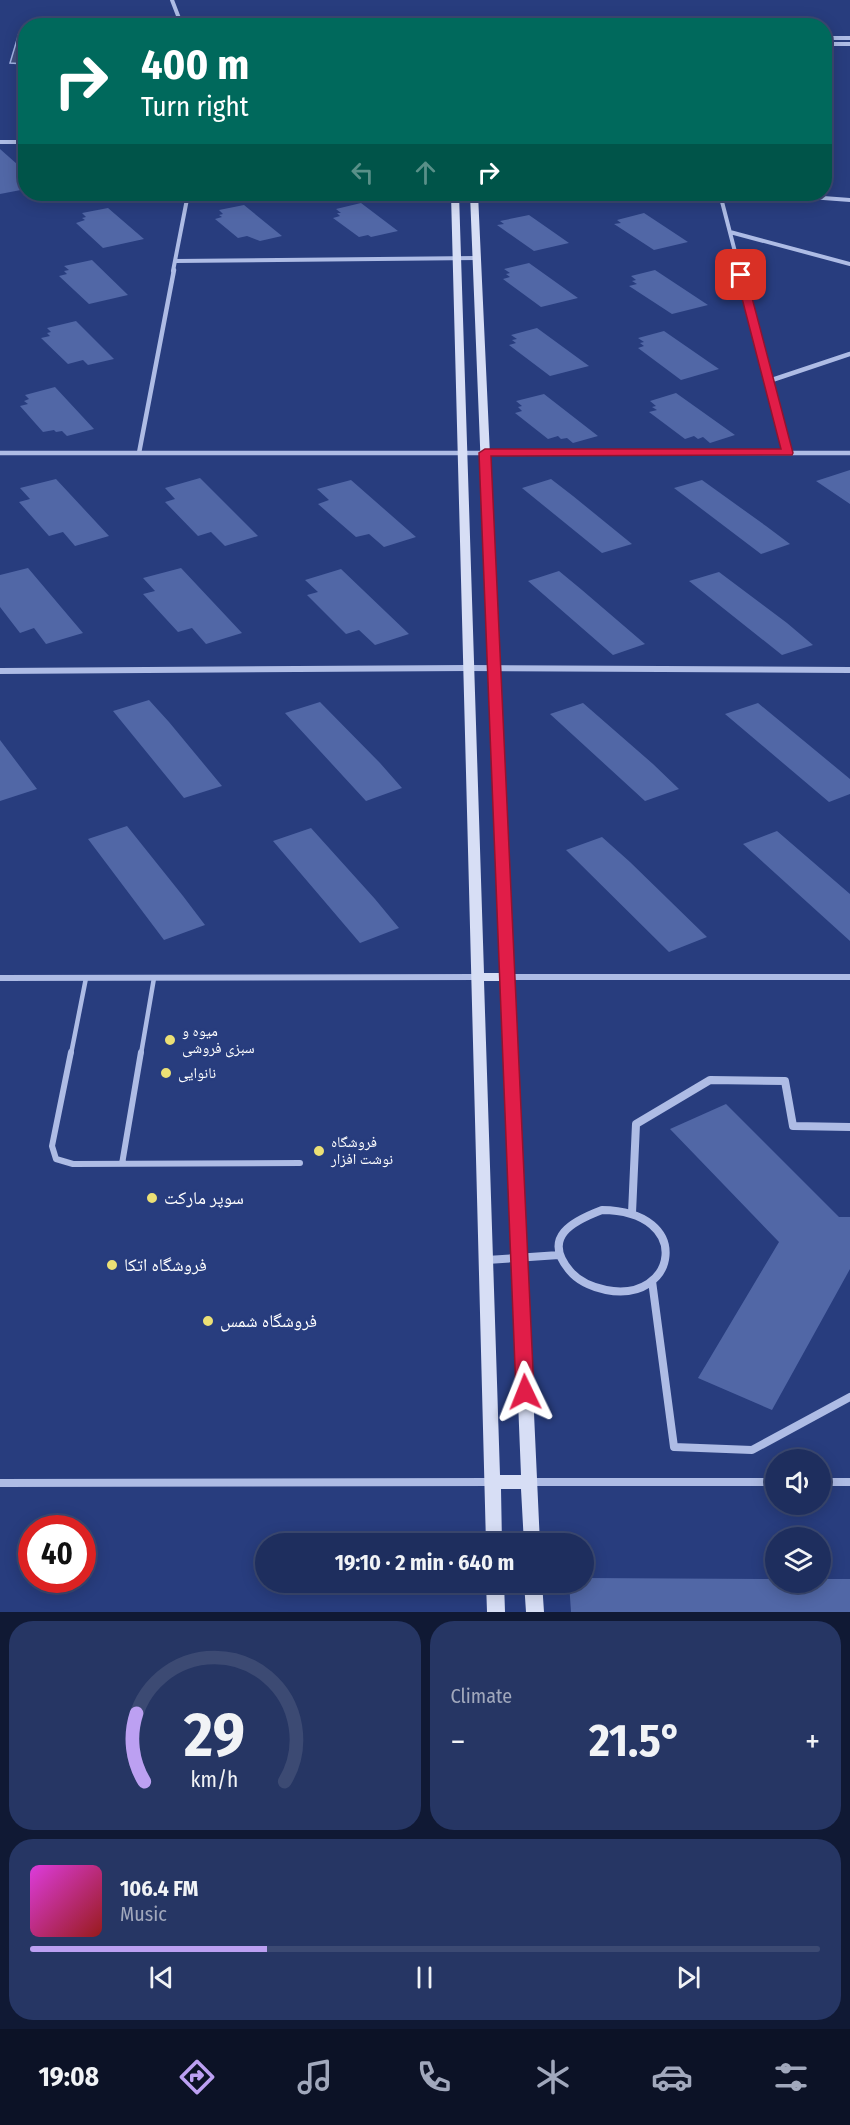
<!DOCTYPE html>
<meta charset="utf-8">
<style>
:root{--surface:#1e2e5e;--page:#263664;--text:#f1f3f6;--muted:#a1a8bc;--line:#3c4a73;--accent:#bca0f2}
body{margin:0;font-family:"Fira Sans Condensed","Noto Naskh Arabic",sans-serif;background:var(--page);color:var(--text);height:100vh;display:flex;flex-direction:column;font-size:22px;white-space:nowrap}
*{box-sizing:border-box;margin:0}
p{font-size:20px;color:var(--muted)}
.icon{flex:none;width:33px;height:33px;fill:none;stroke:currentColor;stroke-width:2;stroke-linecap:round;stroke-linejoin:round}
.map{position:relative;height:1612px;overflow:hidden}
.side{display:flex;flex-direction:column;gap:9px;padding:9px;background:#101934;flex:1}
.side>*{flex:none}
.guide{position:absolute;left:18px;top:18px;width:814px;height:183px;border-radius:24px;box-shadow:0 3px 15px #0003,0 0 0 2px var(--line);background:#00695c;color:#fff;overflow:hidden}
.fabs{position:absolute;left:765px;top:1449px;display:grid;gap:12px}
.fabs a{display:grid;place-items:center;width:66px;height:66px;border-radius:50%;background:var(--surface);box-shadow:0 3px 15px #0003,0 0 0 2px var(--line);font-size:30px}
.speed{position:absolute;left:18px;top:1515px;display:flex;gap:12px;font-size:30px;font-weight:700;text-align:center}
.speed>*{display:grid;place-content:center;width:78px;height:78px;border-radius:50%;background:var(--surface);box-shadow:0 3px 15px #0003,0 0 0 2px var(--line);line-height:1}
.speed .limit{border:9px solid #d22;background:#fff;color:#111}
.pin{position:absolute;display:grid;place-items:center;width:51px;height:51px;color:#fff;margin:-26px;border-radius:12px;box-shadow:0 3px 9px #0006}
.me{position:absolute;width:66px;margin:-33px;rotate:358deg;stroke-linejoin:round;filter:drop-shadow(0 0 4px #0008)}
.turn{display:flex;align-items:center;gap:21px;height:126px;padding:0 24px;font-size:27px}
.turn .icon{width:78px;height:78px;stroke-width:2.5}
.turn b{display:block;font-size:42px;line-height:51px}
.lanes{display:flex;align-items:center;height:57px;padding:0 24px;background:#0003;justify-content:center;gap:30px;direction:ltr}
.lanes .off{opacity:.35}
.big{font-size:45px;font-weight:700;line-height:1.1}
.side .widget{flex:1;display:flex;flex-direction:column;justify-content:center;gap:9px;min-width:0;padding:0 21px;border-radius:24px;background:var(--page)}
.side .dial{align-items:center;gap:0}
.dial svg{height:156px;overflow:visible;fill:none;stroke:var(--line);stroke-width:7;stroke-linecap:round;text-anchor:middle}
.dial text{fill:var(--text);stroke:none}
.song{display:flex;align-items:center;gap:18px}
.cover{width:72px;height:72px;border-radius:9px;background:linear-gradient(135deg,hsl(300 70% 55%),hsl(0 70% 35%))}
.played{height:6px;border-radius:3px;background:linear-gradient(90deg,var(--accent) 30%,var(--line) 30%)}
.keys{display:flex;justify-content:space-around;direction:ltr}
.heat{display:flex;justify-content:space-between;align-items:center;font-size:33px;direction:ltr}
.side .tiles{flex:1;display:grid;gap:9px;grid-template-columns:1fr 1fr}
.widget:last-child{grid-column:span 2}
.trip{position:absolute;left:255px;top:1533px;width:339px;height:60px;border-radius:30px;background:var(--surface);box-shadow:0 3px 15px #0003,0 0 0 2px var(--line);font-weight:700;line-height:60px;text-align:center}
.dock{display:flex;height:96px;justify-content:space-around;align-items:center;background:#0c1226;color:var(--muted)}
.dock .icon{width:42px;height:42px}
.dock .selected{color:var(--accent)}
.dock b{font-size:27px;color:var(--text)}
.map>svg:first-child{display:block}
</style>
<div class="map">
<svg width="850" height="1612" viewBox="0 0 850 1612">
<rect width="100%" height="100%" fill="#283d7e"/>
<path fill="#425181" stroke="#a3b5e5" stroke-width="1.5" d="M19 33H25V64L10 63Z"/>
<path fill="#5167a6" d="M0 149 26 172V189L0 194Z
M361 203 398 231 371 237 368 235 359 237 333 218 340 216 337 213H341L336 209Z
M244 205 282 236 260 241 247 236 238 238 215 219 222 217 219 215 223 214 219 210Z
M108 208 144 239 103 248 76 223 85 220 82 218 86 217 82 213Z
M644 213 688 242 654 250 614 224 621 223 617 220Z
M529 215 569 243 534 251 497 225 504 224 500 221Z
M92 260 128 295 89 304 59 276 67 274 64 271 69 270 64 266Z
M529 263 578 298 541 307 503 279 510 277 506 274 510 273 504 269Z
M655 270 708 305 672 314 629 286 637 284 632 281 636 280 631 276Z
M76 321 114 359 88 365 83 360 68 364 41 338 50 336 47 333 51 332 47 328Z
M537 328 589 366 550 376 509 345 516 343 512 340 517 339 511 335Z
M664 331 719 369 681 380 638 348 644 346 640 343 644 342 638 338Z
M55 387 94 429 67 436 62 431 56 432 54 430 43 432 20 406 28 404 24 401 29 399 25 395Z
M676 393 735 435 710 443 703 437 698 439 694 436 685 439 649 412 657 410 652 407 656 406 650 401Z
M544 394 598 436 573 443 567 438 561 439 558 436 548 439 515 413 522 411 518 407 522 406 516 401Z
M850 470V504L816 481Z
M200 478 258 536 225 546 211 532 198 536 165 502 175 499 165 488Z
M56 479 109 536 75 546 63 532 49 536 19 502 30 499 20 488Z
M551 479 573 496 632 544 602 553 522 488Z
M351 480 416 537 384 547 369 534 356 537 318 504 329 500 317 489Z
M702 480 766 526 790 544 761 554 674 488Z
M28 568 83 633 46 644 34 628 20 633 0 607V575Z
M181 568 242 633 206 644 192 628 178 632 143 594 155 591 143 578Z
M341 569 409 634 375 645 359 630 346 634 307 595 318 592 305 580Z
M559 571 582 590 645 644 613 655 528 581Z
M719 572 787 623 813 645 782 655 689 581Z
M149 700 169 722 222 786 184 798 113 711Z
M320 702 380 763 402 788 366 801 285 713Z
M583 703 653 764 679 789 645 801 550 714Z
M758 703 850 779V794L829 802 725 714Z
M0 740 37 789 0 801Z
M127 826 183 896 205 925 164 940 88 839Z
M311 828 375 899 399 928 360 943 273 841Z
M777 831 850 894V941L743 844Z
M602 837 630 862 707 937 669 952 566 850Z
M726 1104 839 1217H850V1269L772 1410 698 1378 779 1242 670 1129Z
M584 1578 776 1579V1582H820V1579H850V1612H571L569 1582H584Z"/>
<g fill="none" stroke-linecap="round" stroke-linejoin="round">
<path stroke="#aebce5" stroke-width="4.5" d="M71 1054 86 978
M141 1054 154 978"/>
<path stroke="#aebce5" stroke-width="6" d="M71 1052 52 1146 56 1159 73 1164 300 1163
M122 1164 141 1052"/>
<path stroke="#aebce5" stroke-width="4" d="M172 0 182 26
M825 38H850
M825 44H850
M825 109 830 120 825 184
M0 142H26
M720 194 740 271
M770 194 850 200
M730 232 850 264
M175 261 477 258
M173 271 188 194"/>
<path stroke="#aebce5" stroke-width="4.5" d="M740 270 788 453
M769 381 850 354
M0 453H850
M139 453 174 270"/>
<path stroke="#aebce5" stroke-width="6" d="M0 671 468 668 850 670
M508 977H850
M0 978 478 977"/>
<path stroke="#aebce5" stroke-width="8" d="M602 1210C695 1211 677 1304 606 1290 592 1287 579 1282 570 1271 541 1237 573 1221 602 1210Z
M632 1213 636 1124 710 1080 785 1081 793 1126 850 1127
M487 1260 559 1255
M652 1281 674 1447 752 1450 850 1397
M530 1482H776
M820 1482H850
M0 1483 491 1482"/>
<path fill="#d7def5" fill-rule="evenodd" d="M451 194H459L484 973H501L470 194H478L540 1544H524L521 1489H501L502 1544H486ZM484 981H501L521 1475H500Z
M486 1582H504L505 1612H487Z
M524 1582H542L544 1612H526Z"/>
</g>
<path fill="#e11d48" stroke="#92132f" stroke-width="1.5" d="M741 272 746 275 793 453 792 455 491 456 534 1392 532 1398 525 1400 519 1398 516 1392 479 453 485 449H781L736 275Z"/>
<g fill="#ece075" stroke="#283d7e" stroke-width="2">
<circle cx="170" cy="1040" r="6"/>
<circle cx="166" cy="1073" r="6"/>
<circle cx="319" cy="1151" r="6"/>
<circle cx="152" cy="1198" r="6"/>
<circle cx="112" cy="1265" r="6"/>
<circle cx="208" cy="1321" r="6"/>
</g>
<g text-anchor="middle" stroke-width="5" stroke-linejoin="round" paint-order="stroke">
<g font-size="15" fill="#fff" stroke="#283d7e" text-anchor="start">
<text x="182" y="1036">میوه و<tspan x="182" dy="17">سبزی فروشی</tspan></text>
<text x="178" y="1078">نانوایی</text>
<text x="331" y="1147">فروشگاه<tspan x="331" dy="17">نوشت افزار</tspan></text>
</g>
<g font-size="18" fill="#fff" stroke="#283d7e" text-anchor="start">
<text x="164" y="1204">سوپر مارکت</text>
<text x="124" y="1271">فروشگاه اتکا</text>
<text x="220" y="1327">فروشگاه شمس</text>
</g>
</g>
</svg>
<div class="fabs">
<a><svg class="icon" aria-label="sound" viewBox="0 0 24 24"><path d="M4 9h4l5-4v14l-5-4H4zM17 9q2 3 0 6"/></svg></a>
<a><svg class="icon" aria-label="layers" viewBox="0 0 24 24"><path d="M12 4l9 5-9 5-9-5zM3 14l9 5 9-5"/></svg></a>
</div>
<div class="speed"><div class="limit">40</div></div>
<div class="pin" style="left:741px;top:275px;background:#d93025"><svg class="icon" aria-label="arrive" viewBox="0 0 24 24"><path d="M6 21V4h12l-3 4 3 4H6"/></svg></div>
<svg class="me" style="left:525px;top:1392px" viewBox="-20 -20 40 40"><path d="M0-17L14 15 0 8-14 15z" fill="#e11d48" stroke="#fff" stroke-width="4"/></svg>
<div class="trip">19:10 · 2 min · 640 m</div>
<div class="guide">
<div class="turn"><svg class="icon" aria-label="right" viewBox="0 0 24 24"><path d="M7 20v-9h11M14 6l5 5-5 5"/></svg><div><b>400 m</b>Turn right</div></div>
<div class="lanes"><svg class="icon off" aria-label="left" viewBox="0 0 24 24"><path d="M17 20v-9H6M10 6l-5 5 5 5"/></svg><svg class="icon off" aria-label="ahead" viewBox="0 0 24 24"><path d="M12 20V5M6 11l6-6 6 6"/></svg><svg class="icon" aria-label="right" viewBox="0 0 24 24"><path d="M7 20v-9h11M14 6l5 5-5 5"/></svg></div>
</div>
</div>
<section class="side">
<div class="tiles">
<div class="widget dial"><svg viewBox="0 0 100 80">
<path d="M14 69A42 42 0 1 1 86 69"/>
<path d="M14 69A42 42 0 0 1 10 34" stroke="#bca0f2"/>
<text x="50" y="56" font-size="32" font-weight="700">29</text>
<text x="50" y="72" font-size="11">km/h</text>
</svg></div>
<div class="widget"><p>Climate</p>
<div class="heat"><a>−</a><b class="big">21.5°</b><a>+</a></div>
</div>
<div class="widget">
<div class="song"><i class="cover"></i><div><b>106.4 FM</b><p>Music</p></div></div>
<div class="played"></div>
<div class="keys"><svg class="icon" aria-label="previous" viewBox="0 0 24 24"><path d="M18 5L8 12l10 7zM5 5v14"/></svg><svg class="icon" aria-label="pause" viewBox="0 0 24 24"><path d="M8 5v14M16 5v14"/></svg><svg class="icon" aria-label="next" viewBox="0 0 24 24"><path d="M6 5l10 7-10 7zM19 5v14"/></svg></div>
</div>
</div>
</section>
<nav class="dock">
<b>19:08</b>
<svg class="icon selected" aria-label="directions" viewBox="0 0 24 24"><path d="M12 3l9 9-9 9-9-9zM9 14v-3h6M13 9l2 2-2 2"/></svg>
<svg class="icon" aria-label="music" viewBox="0 0 24 24"><path d="M9 18V5l10-2v13"/><circle cx="6" cy="18" r="3"/><circle cx="16" cy="16" r="3"/></svg>
<svg class="icon" aria-label="phone" viewBox="0 0 24 24"><path d="M5 4h4l2 5-3 2q2 4 5 5l2-3 5 2v4C11 20 4 13 5 4z"/></svg>
<svg class="icon" aria-label="climate" viewBox="0 0 24 24"><path d="M12 3v18M4 7l16 10M4 17L20 7"/></svg>
<svg class="icon" aria-label="car" viewBox="0 0 24 24"><path d="M5 17H2v-5l4-1 3-4h7l3 4 3 1v5h-3M9 17h6M6 11h13"/><circle cx="7" cy="17" r="2"/><circle cx="17" cy="17" r="2"/></svg>
<svg class="icon" aria-label="filters" viewBox="0 0 24 24"><path d="M4 7h16M4 17h16"/><circle cx="9" cy="7" r="2"/><circle cx="15" cy="17" r="2"/></svg>
</nav>
